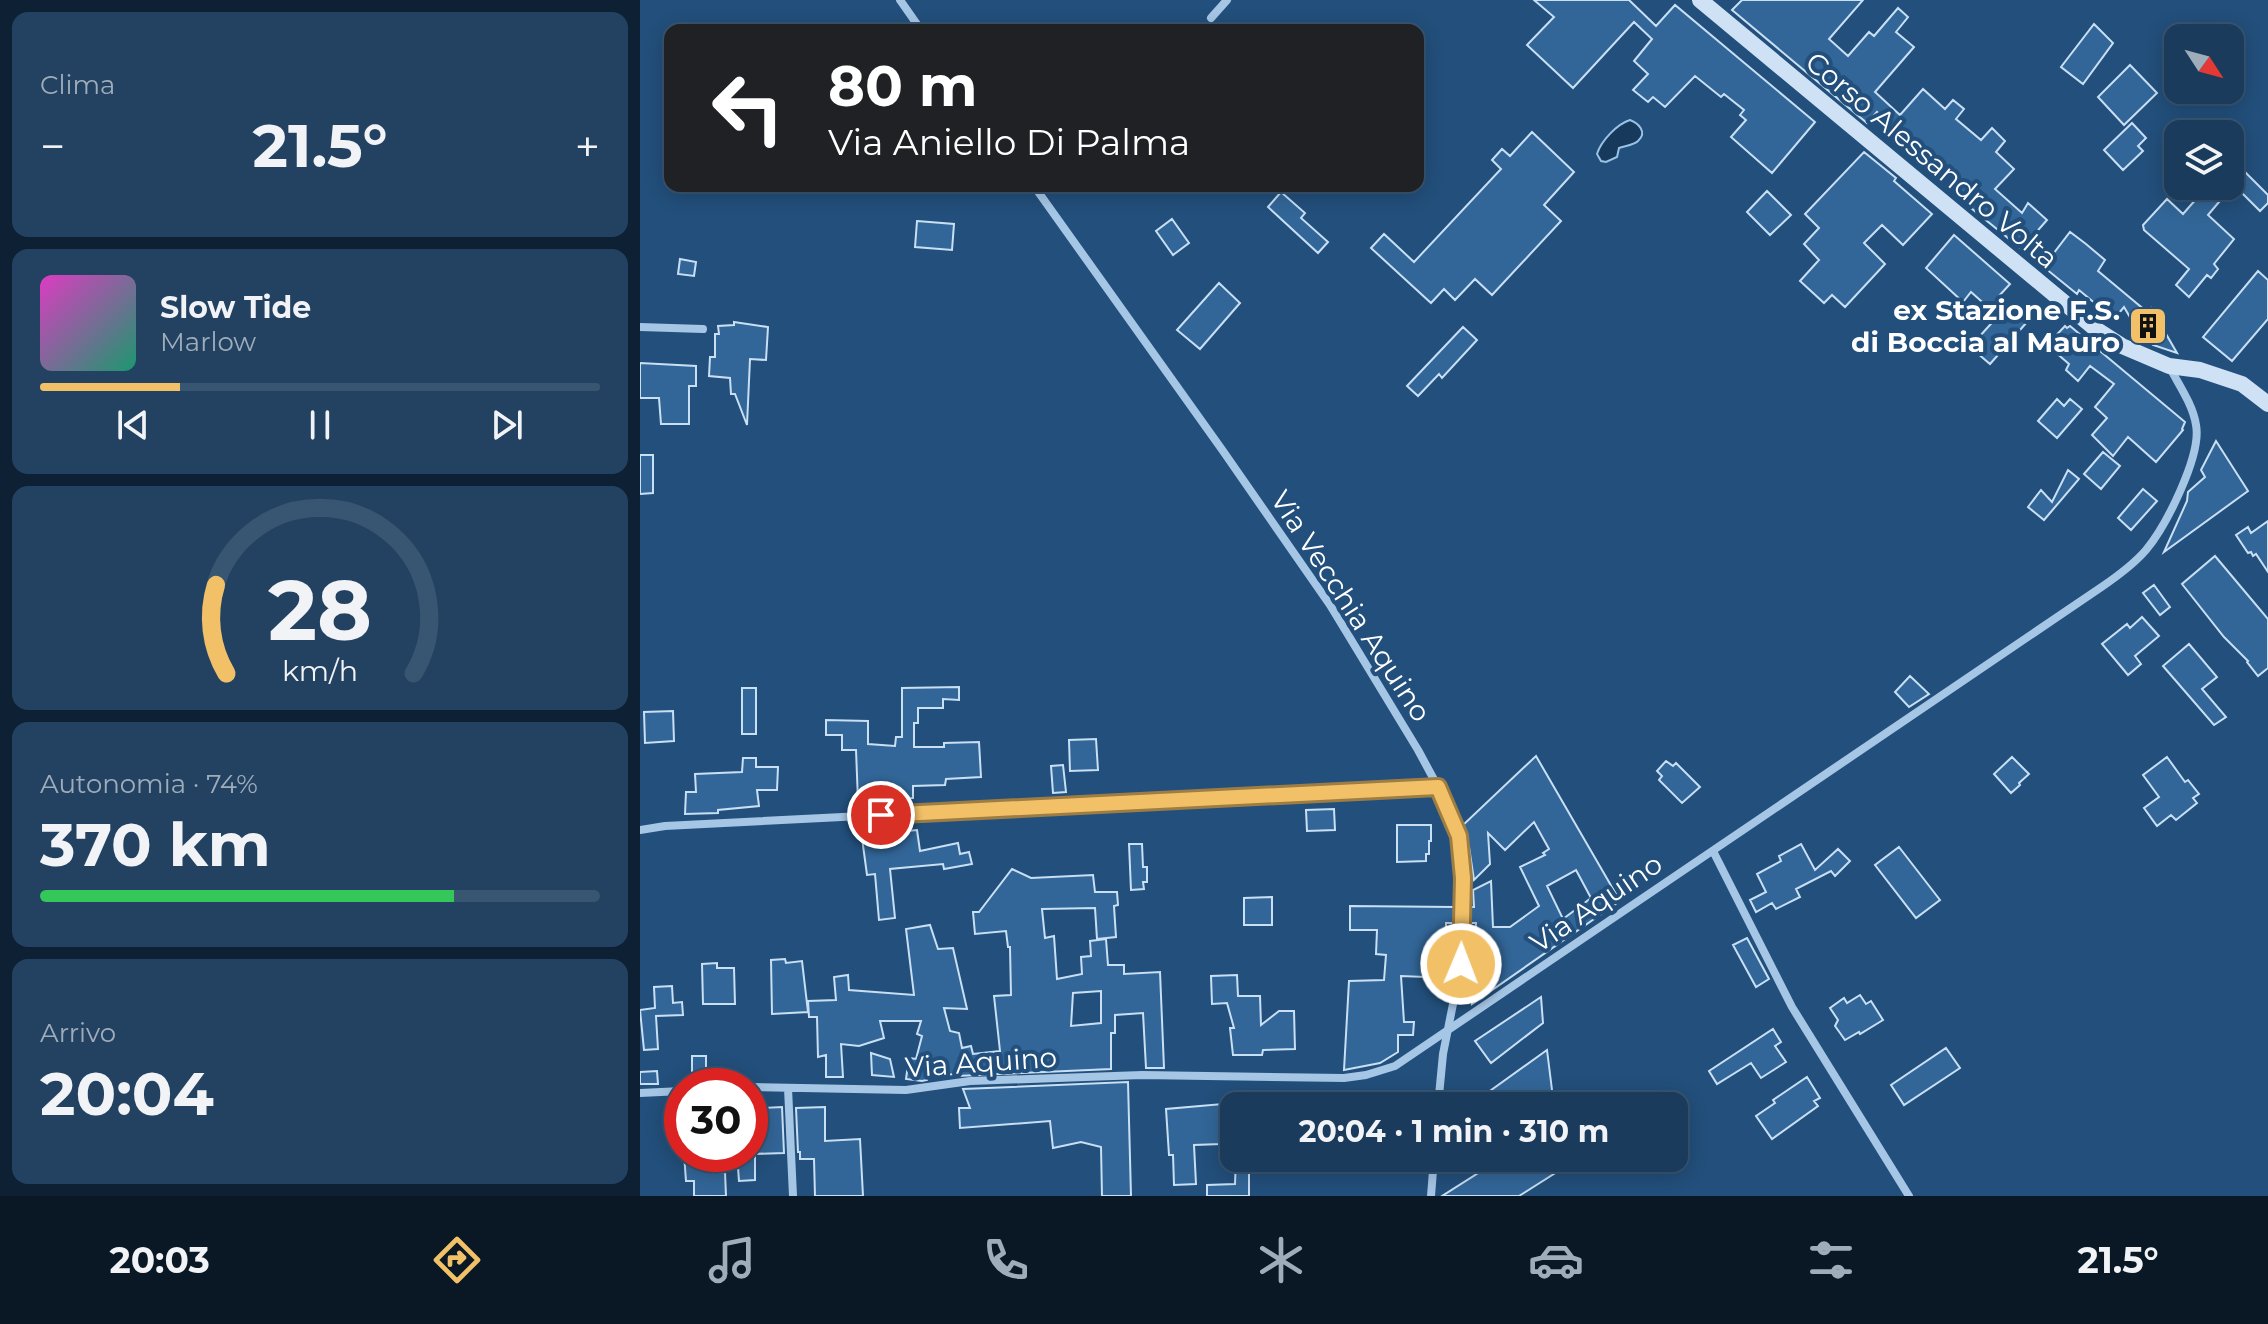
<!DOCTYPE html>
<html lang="it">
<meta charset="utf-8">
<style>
:root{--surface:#1a3b5c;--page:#234262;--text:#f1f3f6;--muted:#9fadbb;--line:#385572;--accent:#f1c067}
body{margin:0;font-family:Montserrat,sans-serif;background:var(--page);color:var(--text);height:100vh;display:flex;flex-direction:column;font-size:30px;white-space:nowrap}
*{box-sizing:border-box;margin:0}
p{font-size:26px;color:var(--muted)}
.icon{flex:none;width:44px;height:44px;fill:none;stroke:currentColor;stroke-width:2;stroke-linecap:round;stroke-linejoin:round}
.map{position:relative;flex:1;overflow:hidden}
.sheet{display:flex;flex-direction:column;gap:12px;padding:12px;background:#0e2033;width:640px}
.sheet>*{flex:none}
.guide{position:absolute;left:24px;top:24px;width:760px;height:168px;border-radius:16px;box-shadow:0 4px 20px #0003,0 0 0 2px var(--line);background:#202124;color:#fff;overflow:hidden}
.needle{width:52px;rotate:126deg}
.controls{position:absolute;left:1524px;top:24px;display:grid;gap:16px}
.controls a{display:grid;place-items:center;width:80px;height:80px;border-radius:16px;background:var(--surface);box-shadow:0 4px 20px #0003,0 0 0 2px var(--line);font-size:40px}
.speed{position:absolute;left:24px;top:1068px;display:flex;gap:16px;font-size:40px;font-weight:700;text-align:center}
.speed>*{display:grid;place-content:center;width:104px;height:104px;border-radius:50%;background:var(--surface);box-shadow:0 4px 20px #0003,0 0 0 2px var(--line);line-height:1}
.speed .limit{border:12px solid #d22;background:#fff;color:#111}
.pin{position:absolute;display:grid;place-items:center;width:68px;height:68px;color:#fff;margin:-34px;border:4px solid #fff;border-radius:50%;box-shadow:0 2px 8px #0007}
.me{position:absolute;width:88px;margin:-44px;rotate:1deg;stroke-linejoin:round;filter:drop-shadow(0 0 6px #0008)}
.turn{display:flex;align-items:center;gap:28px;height:168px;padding:0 32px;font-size:36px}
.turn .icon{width:104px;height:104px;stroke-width:2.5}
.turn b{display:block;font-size:56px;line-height:68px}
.big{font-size:60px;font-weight:700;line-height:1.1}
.sheet .widget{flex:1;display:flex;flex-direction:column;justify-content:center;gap:12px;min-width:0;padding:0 28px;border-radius:16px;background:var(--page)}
.sheet .dial{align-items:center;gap:0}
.dial svg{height:208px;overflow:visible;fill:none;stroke:var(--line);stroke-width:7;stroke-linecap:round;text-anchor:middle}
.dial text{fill:var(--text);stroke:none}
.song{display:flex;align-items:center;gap:24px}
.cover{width:96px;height:96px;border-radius:12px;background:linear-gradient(135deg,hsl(310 70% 55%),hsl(160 70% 35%))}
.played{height:8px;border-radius:4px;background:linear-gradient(90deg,var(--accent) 25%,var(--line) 25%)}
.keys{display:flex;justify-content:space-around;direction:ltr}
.heat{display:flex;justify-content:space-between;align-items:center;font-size:44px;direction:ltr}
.charge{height:12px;border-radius:6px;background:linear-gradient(90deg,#34c759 74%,var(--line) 0)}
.trip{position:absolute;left:580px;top:1092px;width:468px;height:80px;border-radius:16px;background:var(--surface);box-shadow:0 4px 20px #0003,0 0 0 2px var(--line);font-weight:700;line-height:80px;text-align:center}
.tabs{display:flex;height:128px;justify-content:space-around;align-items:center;background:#0a1825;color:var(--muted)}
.tabs .icon{width:56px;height:56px}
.tabs .current{color:var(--accent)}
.tabs b{font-size:36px;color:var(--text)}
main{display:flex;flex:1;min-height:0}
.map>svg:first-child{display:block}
</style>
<main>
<section class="sheet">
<div class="widget"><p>Clima</p>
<div class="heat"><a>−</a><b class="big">21.5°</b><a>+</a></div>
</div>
<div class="widget">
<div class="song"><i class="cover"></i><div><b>Slow Tide</b><p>Marlow</p></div></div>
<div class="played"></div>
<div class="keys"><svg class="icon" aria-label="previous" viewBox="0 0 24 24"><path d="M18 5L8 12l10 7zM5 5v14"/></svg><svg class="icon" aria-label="pause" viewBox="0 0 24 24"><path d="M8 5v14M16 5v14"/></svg><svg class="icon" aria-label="next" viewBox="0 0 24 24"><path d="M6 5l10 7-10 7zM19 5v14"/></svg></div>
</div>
<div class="widget dial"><svg viewBox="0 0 100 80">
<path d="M14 69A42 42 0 1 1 86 69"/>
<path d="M14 69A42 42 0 0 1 10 35" stroke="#f1c067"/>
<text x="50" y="56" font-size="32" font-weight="700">28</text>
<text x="50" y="72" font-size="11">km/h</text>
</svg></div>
<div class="widget"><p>Autonomia · 74%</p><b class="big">370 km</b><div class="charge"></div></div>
<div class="widget"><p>Arrivo</p><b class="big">20:04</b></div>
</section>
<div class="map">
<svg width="1628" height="1196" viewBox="0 0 1628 1196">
<rect width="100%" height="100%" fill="#224f7b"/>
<path fill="#17395b" stroke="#99c2e6" stroke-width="2" d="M990 120C998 123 1008 132 998 141 994 145 984 146 979 148L977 157 966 162 961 161 957 154C961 141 977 124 990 120Z"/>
<path fill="#326698" stroke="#c8dff4" stroke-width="2" fill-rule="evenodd" d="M894 0H989L1016 26 1035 5 1175 122 1132 173 1091 137 1106 120 1100 115 1104 110 1084 94 1081 97 1055 76 1025 107 1013 97 1008 102 993 90 1008 74 994 61 1012 39 994 22 933 88 887 45 914 17Z
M1102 0H1223L1189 39 1208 56 1229 32 1234 36 1258 8 1268 17 1256 32 1274 47 1235 92 1260 115 1283 89 1305 109 1313 100 1324 109 1316 119 1341 140 1352 128 1365 141 1356 152 1374 169 1355 189 1382 213 1388 203 1407 220 1392 237 1413 254 1430 232 1446 244 1465 260 1458 271 1506 311 1511 308 1537 353 1513 345 1506 333 1501 336 1484 307 1474 319 1439 290 1437 294 1315 195 1323 185 1237 112 1227 123 1092 10Z
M1454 24 1473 43 1443 84 1421 67Z
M1490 65 1517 93 1484 125 1458 97Z
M1492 123 1506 138 1498 146 1503 151 1483 170 1464 150Z
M892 132 934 172 904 205 921 221 852 295 835 279 815 300 804 289 791 303 731 248 744 234 774 262 861 169 852 160 862 149 870 156Z
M1224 152 1256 178 1254 181 1292 214 1263 245 1242 225 1224 243 1245 264 1205 307 1192 295 1184 303 1160 281 1179 260 1164 244 1179 228 1165 214Z
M1590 157 1628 195V203L1620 211 1590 181Z
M1565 189 1579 202 1568 215 1594 239 1574 264 1578 269 1571 278 1567 275 1549 297 1536 285 1549 269 1504 230 1503 225 1527 199 1543 214Z
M1127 191 1151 215 1130 235 1107 212Z
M641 192 665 213 661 218 688 242 678 253 628 207Z
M532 219 549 243 533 255 516 231Z
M277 221 314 224 312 250 275 247Z
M1314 235 1370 284 1358 297 1387 322 1350 364 1330 347 1358 316 1331 292 1323 302 1286 268Z
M40 259 56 262 54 276 38 274Z
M1618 271 1628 280V319L1592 361 1563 337Z
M579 283 600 303 560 349 537 330Z
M94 322 128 327 126 360 110 359 107 425 95 394H91L90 378 69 376 70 357H75V334H79L78 326 94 325Z
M1425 326 1427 328 1430 326 1545 422 1542 429 1543 430 1516 462 1488 437 1473 456 1452 435 1467 418 1455 407 1474 384 1450 366 1438 381 1426 370 1429 364 1407 345Z
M823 327 837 340 802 378 799 374 778 396 767 386Z
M0 363 56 366V386H49V424H21L19 398H0Z
M1417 399 1424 406 1430 399 1442 409 1417 438 1398 421Z
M1576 441 1608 491 1524 552 1547 501 1548 492 1565 477 1561 470Z
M1463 452 1480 466 1461 489 1444 474Z
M0 455H13V493L0 494Z
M1428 470 1439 479 1404 520 1388 507 1401 490 1412 502Z
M1503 489 1517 501 1491 530 1478 518Z
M1628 521V572L1616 554 1613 556 1611 552 1608 553 1596 535 1608 527 1611 533Z
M1575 556 1628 619V668L1618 676 1607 662 1608 661 1584 637 1542 584Z
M1514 585 1530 607 1520 615 1503 593Z
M1502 617 1519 636 1495 656 1501 664 1488 675 1462 644 1487 624 1490 628Z
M1549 644 1577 677 1562 689 1586 717 1574 725 1523 666Z
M1270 676 1289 694 1269 707 1255 692Z
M319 687V700L303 699V708H278V723H274V747H304V743L339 742 341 777 306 779 305 785 273 786V798L218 801 216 750H202V735H186V720L228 721V744L255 746 256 737H262V688Z
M102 688H116V734H102Z
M33 711 34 741 5 743 4 712Z
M456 739 458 770 430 771 429 740Z
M896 756 980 901 832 1004 833 978H825L828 956H834L836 923H829V907H834L833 890 851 881 853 927H870L899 906 880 867 905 855 903 853 909 849 894 822 865 850 848 833 850 864 834 880 829 847 822 826ZM936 870 951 898 923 919 907 886Z
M1372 757 1389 774 1379 783 1380 785 1371 793 1354 774Z
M1527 757 1545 782 1548 780 1559 794 1553 798 1557 803 1536 820 1531 815 1517 826 1504 808 1519 797 1503 775Z
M103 758H116V767H138L137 790H117L119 806 78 810V813L45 814 46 792H56L55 774 102 772Z
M1026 761 1033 766 1036 763 1060 787 1042 803 1019 780 1022 776 1017 771Z
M423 765 426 792 413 793 411 766Z
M694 809 695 830 667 831 666 810Z
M757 825H791V841H789V854H786V861L757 862Z
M277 830 280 851 318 843 320 854 329 852 332 864 304 869 303 864 250 869 255 918 239 920 235 874 227 875 222 838 226 835Z
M489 844H502L503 867H507V882H503L504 889 491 890Z
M1161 844 1175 870 1198 849 1210 861 1195 876 1191 871 1156 889 1160 897 1136 909 1132 903 1116 912 1110 900 1126 892 1117 874 1141 861 1139 856Z
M1259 847 1300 900 1276 918 1235 865Z
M372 869 391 878 453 875 455 892H477L478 905 474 906 476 937 457 939 455 908 402 909 405 938 414 936 417 979 442 974 441 957 451 956 450 941 466 939 468 965H484V974L520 972 524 1068H506L503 1013 475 1015V1033H471V1069L317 1076 316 1074 288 1076 287 1080 282 1081 266 1079 269 1058 276 1059 282 1036 277 1034 281 1021H240L244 1038 219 1046 201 1044 203 1077H186V1055L178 1057 177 1017H169L168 1001 196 1000 194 977 208 975 209 990 274 995 266 929 290 925 298 949 313 948 327 1009 304 1008 310 1031 319 1033 322 1048 331 1046 333 1054 360 1051 354 996 371 995 370 947H368L366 931 335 934 333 912H339ZM461 991V1023L431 1026 433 993Z
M632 897V925H604V898Z
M710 906 815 907V923H806V956H814V963L811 978 761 976 764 1022H774L773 1035H758V1052L740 1063 704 1070 709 981 744 980 746 955 736 954 737 930H710Z
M1107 938 1129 979 1116 987 1093 945Z
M145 959 146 963 162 961 168 1012 132 1014 131 960Z
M77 963V968H94L95 1004H63L62 964Z
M597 975 598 996H620L621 1025 639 1011H654L655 1049 623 1050 622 1055H593L590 1028H594L587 1003 572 1004 571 976Z
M32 986 33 1003 42 1002 43 1015 16 1016 18 1049 4 1050 0 1010 15 1008 14 987Z
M1220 995 1226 1004 1231 1001 1243 1020 1220 1034 1219 1032 1205 1040 1195 1026 1198 1020 1190 1008 1204 998 1207 1003Z
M901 997 903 1023 851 1063 835 1041Z
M1133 1029 1141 1042 1135 1046 1146 1062 1121 1078 1111 1063 1077 1084 1069 1071Z
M1306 1048 1320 1068 1264 1105 1251 1085Z
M907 1050 912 1090 889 1106H829Z
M231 1053 250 1059 254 1077 232 1075Z
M52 1056H66V1081L52 1082Z
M17 1071 18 1084H0V1072Z
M1167 1077 1180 1098 1174 1101 1178 1106 1132 1139 1116 1116 1135 1103 1133 1100Z
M488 1082 491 1196H462L461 1147 441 1142 413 1148 410 1121 320 1128 319 1108H330L323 1089Z
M594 1103V1134L580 1135 581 1144 554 1145 556 1184 534 1185 533 1155H529L526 1109Z
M123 1104V1108L142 1107 144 1153 112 1154H115V1180L99 1181 97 1154H110V1105Z
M185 1107V1141L220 1139 223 1196H175L174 1159H160V1152H158L156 1108Z
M44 1154H73L74 1173 85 1172 86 1196H54V1181H46Z
M596 1158H609V1196H567V1185L595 1184Z
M862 1158H939L879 1196H802Z"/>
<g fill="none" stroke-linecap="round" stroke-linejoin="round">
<path stroke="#a5c6e5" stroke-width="8" d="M260 0 281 30
M571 18 587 0
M394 186 583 451 690 605 778 750 798 787 819 836 823 878 821 964 803 1054 798 1106
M0 327 63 329
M0 830 25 826 798 787
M1073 851 1152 1007 1269 1196
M110 1087 266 1090 330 1081 502 1075 704 1078 726 1075 755 1066 1463 586C1479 575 1494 564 1506 550 1526 526 1562 455 1556 425 1553 405 1539 385 1530 368
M148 1088 153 1196
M0 1093 42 1091
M791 1196 794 1158"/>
<path stroke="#cee1f5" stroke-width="16" d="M1060 0 1457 330 1482 346 1529 366 1560 370 1602 384 1628 404"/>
</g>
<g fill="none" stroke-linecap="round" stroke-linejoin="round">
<defs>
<path id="route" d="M241 815 798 787 819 836 823 878 821 964"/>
</defs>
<use href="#route" stroke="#9d7d43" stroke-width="20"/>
<use href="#route" stroke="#f1c067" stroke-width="14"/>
</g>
<defs>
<symbol id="building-square" viewBox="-11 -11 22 22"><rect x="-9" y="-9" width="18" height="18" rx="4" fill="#f1c067" stroke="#224f7b"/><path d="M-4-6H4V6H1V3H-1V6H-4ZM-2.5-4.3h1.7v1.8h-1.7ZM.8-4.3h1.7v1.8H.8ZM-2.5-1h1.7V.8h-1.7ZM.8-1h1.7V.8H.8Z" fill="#111"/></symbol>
</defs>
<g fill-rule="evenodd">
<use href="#building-square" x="1486" y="304" width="44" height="44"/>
</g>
<g text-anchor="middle" stroke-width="8" stroke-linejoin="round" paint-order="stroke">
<g font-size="28" fill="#fff" stroke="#224f7b">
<text transform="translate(1292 160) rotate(40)" y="10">Corso Alessandro Volta</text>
<text transform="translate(711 606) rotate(57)" y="10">Via Vecchia Aquino</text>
<text transform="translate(956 903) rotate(-34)" y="10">Via Aquino</text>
<text transform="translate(341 1062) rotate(-4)" y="10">Via Aquino</text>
</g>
<g font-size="28" font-weight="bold" fill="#fff" stroke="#224f7b" text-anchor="end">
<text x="1480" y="320">ex Stazione F.S.<tspan x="1480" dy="32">di Boccia al Mauro</tspan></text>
</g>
</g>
</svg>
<div class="controls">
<a><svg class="needle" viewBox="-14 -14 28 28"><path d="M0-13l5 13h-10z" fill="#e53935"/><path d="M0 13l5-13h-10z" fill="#9fadbb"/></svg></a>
<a><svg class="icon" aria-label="layers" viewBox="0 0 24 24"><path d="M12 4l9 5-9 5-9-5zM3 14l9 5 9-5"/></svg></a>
</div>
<div class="speed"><div class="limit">30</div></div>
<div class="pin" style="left:241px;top:815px;background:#d93025"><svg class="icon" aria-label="arrive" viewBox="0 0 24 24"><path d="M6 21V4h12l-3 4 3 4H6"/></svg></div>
<svg class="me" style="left:821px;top:964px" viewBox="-20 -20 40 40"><circle r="17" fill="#f1c067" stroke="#fff" stroke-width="3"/><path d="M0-11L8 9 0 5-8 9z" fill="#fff"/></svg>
<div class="trip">20:04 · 1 min · 310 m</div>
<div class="guide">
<div class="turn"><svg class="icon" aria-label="left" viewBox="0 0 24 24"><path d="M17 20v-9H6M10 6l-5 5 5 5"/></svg><div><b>80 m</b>Via Aniello Di Palma</div></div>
</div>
</div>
</main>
<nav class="tabs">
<b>20:03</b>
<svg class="icon current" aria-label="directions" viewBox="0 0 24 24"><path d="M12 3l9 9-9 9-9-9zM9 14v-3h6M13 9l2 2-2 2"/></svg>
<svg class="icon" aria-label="music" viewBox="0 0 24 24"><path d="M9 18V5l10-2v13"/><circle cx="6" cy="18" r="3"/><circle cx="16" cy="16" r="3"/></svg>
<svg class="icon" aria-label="phone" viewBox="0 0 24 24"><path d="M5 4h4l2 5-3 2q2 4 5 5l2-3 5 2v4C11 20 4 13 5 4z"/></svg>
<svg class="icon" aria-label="climate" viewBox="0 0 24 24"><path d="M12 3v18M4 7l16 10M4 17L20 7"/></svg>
<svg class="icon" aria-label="car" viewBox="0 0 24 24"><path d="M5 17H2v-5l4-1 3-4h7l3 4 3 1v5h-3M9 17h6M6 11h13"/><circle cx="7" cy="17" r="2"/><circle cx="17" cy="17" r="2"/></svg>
<svg class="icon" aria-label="filters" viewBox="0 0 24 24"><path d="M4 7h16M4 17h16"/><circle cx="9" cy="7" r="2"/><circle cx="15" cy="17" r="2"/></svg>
<b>21.5°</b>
</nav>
